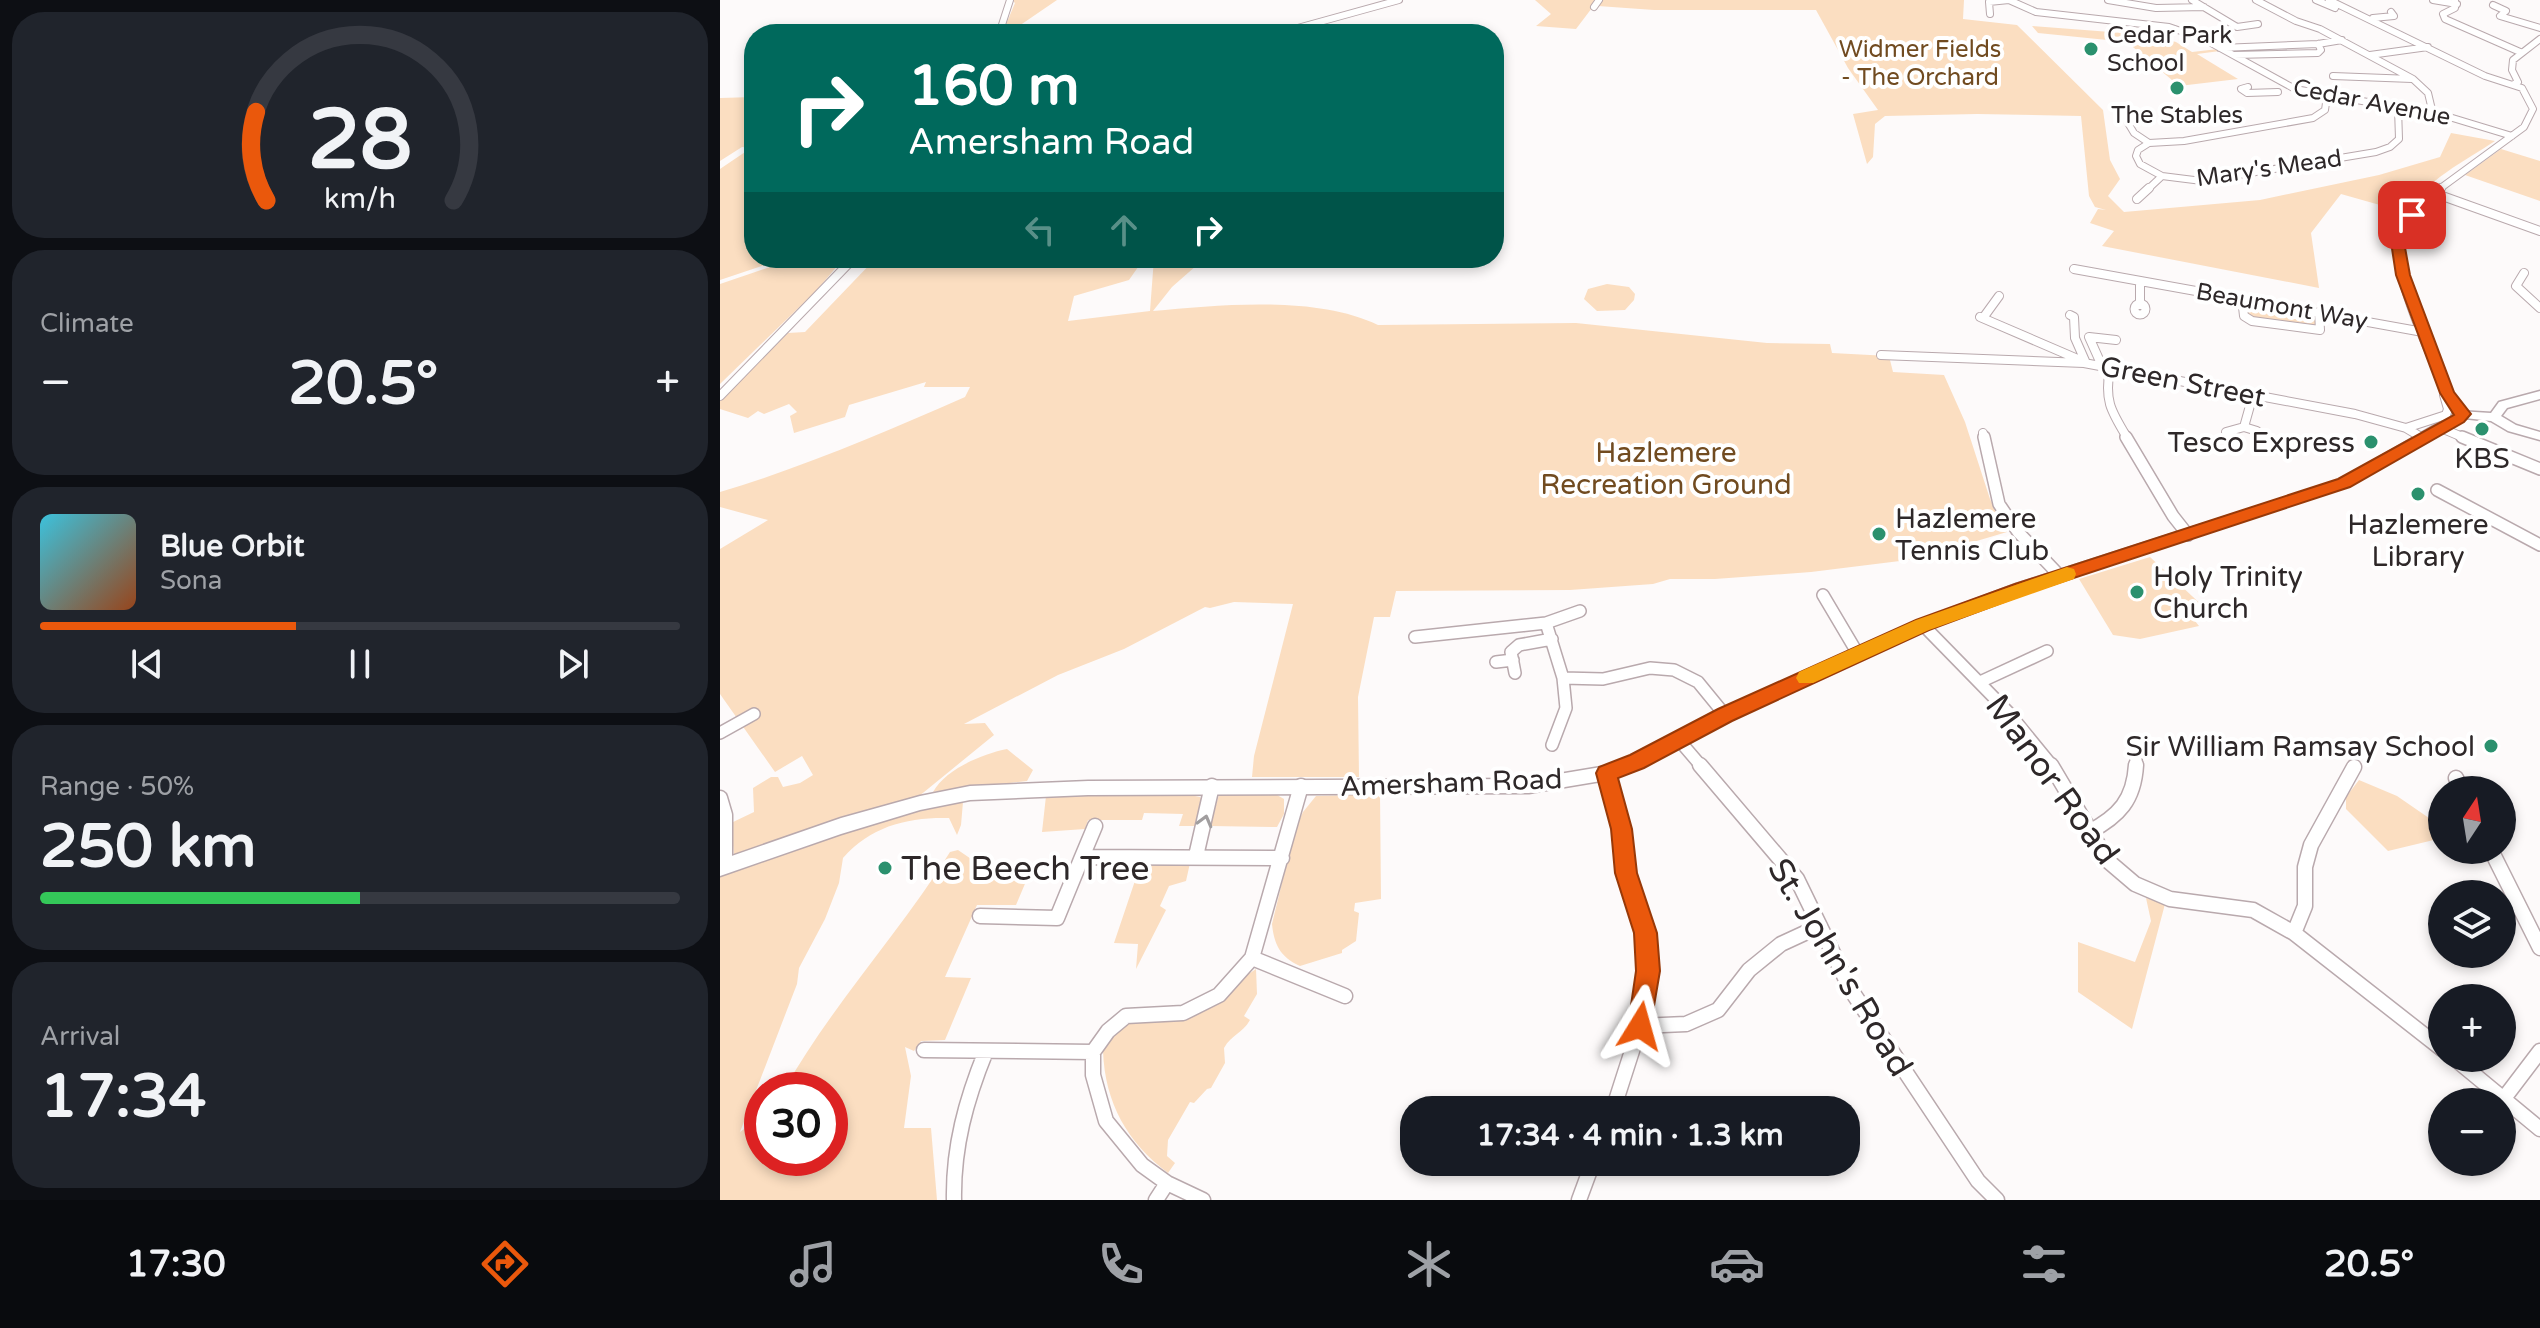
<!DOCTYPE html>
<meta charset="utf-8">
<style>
:root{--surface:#171b24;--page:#20242c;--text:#f1f3f6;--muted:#9ea1a6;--line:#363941;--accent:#ea580c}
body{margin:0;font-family:"Varela Round",sans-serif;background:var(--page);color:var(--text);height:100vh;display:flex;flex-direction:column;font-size:30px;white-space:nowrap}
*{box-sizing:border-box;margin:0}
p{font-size:26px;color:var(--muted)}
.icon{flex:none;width:44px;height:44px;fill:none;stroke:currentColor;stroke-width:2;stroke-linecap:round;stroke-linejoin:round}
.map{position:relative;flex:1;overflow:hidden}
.sheet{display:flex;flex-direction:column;gap:12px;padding:12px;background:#0d0f14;width:720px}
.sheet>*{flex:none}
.hud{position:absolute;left:24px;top:24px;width:760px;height:244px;border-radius:32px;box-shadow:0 4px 12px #0003;background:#00695c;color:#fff;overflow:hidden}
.needle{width:52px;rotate:12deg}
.tools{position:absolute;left:1708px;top:776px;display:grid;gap:16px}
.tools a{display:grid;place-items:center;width:88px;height:88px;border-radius:50%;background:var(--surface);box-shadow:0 4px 12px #0003;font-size:40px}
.speed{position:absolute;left:24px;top:1072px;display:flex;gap:16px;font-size:40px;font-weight:700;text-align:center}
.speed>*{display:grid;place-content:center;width:104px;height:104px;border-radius:50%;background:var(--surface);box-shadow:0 4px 12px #0003;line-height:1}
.speed .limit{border:12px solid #d22;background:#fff;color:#111}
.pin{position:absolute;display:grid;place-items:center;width:68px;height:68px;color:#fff;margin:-34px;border-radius:16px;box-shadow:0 4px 12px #0006}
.me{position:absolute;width:88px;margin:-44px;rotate:8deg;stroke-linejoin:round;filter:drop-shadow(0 0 6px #0008)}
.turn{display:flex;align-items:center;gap:28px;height:168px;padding:0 32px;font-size:36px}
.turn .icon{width:104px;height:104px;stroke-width:2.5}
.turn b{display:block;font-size:56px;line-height:68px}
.lanes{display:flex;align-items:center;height:76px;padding:0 32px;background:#0003;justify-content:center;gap:40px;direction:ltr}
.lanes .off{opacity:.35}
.big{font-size:60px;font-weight:700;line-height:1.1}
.sheet .widget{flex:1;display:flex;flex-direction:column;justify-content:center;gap:12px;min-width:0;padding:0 28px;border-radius:32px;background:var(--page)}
.sheet .dial{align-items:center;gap:0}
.dial svg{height:208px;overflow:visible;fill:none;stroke:var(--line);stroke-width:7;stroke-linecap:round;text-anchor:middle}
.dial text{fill:var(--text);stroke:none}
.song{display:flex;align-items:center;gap:24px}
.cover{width:96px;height:96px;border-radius:12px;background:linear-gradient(135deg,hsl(190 70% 55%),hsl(20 70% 35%))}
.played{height:8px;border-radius:4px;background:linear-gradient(90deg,var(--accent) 40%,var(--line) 40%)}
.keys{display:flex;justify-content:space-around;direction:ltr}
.heat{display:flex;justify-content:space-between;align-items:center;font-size:44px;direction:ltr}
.charge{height:12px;border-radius:6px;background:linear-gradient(90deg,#34c759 50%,var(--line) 0)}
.trip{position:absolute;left:680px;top:1096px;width:460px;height:80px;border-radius:32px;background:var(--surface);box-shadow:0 4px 12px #0003;font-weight:700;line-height:80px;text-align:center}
.tabs{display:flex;height:128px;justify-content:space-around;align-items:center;background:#090b0e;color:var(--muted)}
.tabs .icon{width:56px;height:56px}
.tabs .active{color:var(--accent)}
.tabs b{font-size:36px;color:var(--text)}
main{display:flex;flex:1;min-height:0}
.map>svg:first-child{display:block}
</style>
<main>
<section class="sheet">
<div class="widget dial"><svg viewBox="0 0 100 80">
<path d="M14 69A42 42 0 1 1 86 69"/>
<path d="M14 69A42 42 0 0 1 10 35" stroke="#ea580c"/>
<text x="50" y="56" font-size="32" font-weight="700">28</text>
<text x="50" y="72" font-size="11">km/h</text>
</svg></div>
<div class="widget"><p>Climate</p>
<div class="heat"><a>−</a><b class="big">20.5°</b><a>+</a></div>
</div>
<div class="widget">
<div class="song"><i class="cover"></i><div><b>Blue Orbit</b><p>Sona</p></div></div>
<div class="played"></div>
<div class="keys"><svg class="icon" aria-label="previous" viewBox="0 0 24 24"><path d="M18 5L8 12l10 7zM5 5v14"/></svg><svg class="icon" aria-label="pause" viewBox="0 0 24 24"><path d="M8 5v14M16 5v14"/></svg><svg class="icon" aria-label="next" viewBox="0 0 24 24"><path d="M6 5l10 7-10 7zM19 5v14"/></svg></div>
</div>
<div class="widget"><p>Range · 50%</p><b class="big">250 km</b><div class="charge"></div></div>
<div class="widget"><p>Arrival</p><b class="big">17:34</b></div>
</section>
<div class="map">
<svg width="1820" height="1200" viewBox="0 0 1820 1200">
<rect width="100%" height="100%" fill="#fdfafa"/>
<path fill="#fbdec1" d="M292 0H337L296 28 292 34H282L295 3Z
M815 0H878L856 29 816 26 831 14Z
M882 0H1244L1243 19 1297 25 1383 110 1390 160 1400 179 1388 196 1404 212 1540 200 1659 175 1720 157 1731 133 1775 141C1747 160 1703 181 1688 213L1621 194 1591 233 1599 288 1382 246 1394 231 1370 223 1378 209 1386 210 1375 207 1369 196 1361 116 1257 114 1165 116 1155 124 1153 157 1147 164 1133 114 1158 110 1128 68 1096 10H934L878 6Z
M1312 26 1430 35 1456 42 1472 52 1498 49 1500 51 1477 54 1518 79 1459 86 1407 42 1318 33Z
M34 97V128L29 130 34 133V258H66L0 280V169L31 148 22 147 0 161V98Z
M1781 149 1820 161V201L1745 175Z
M76 258H124L97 290 0 384V284Z
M156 258 423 260 409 280 354 296 348 321 430 311 434 258H485L452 287 433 311C500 305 595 295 658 325L856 323 1047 343 1110 344 1112 353 1169 356 1173 372 1224 375 1245 422 1270 499 1287 532 1196 559 1091 572 995 579H950L933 584 850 590 676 591 670 617H654L638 697 639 777H532L534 756 573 604 514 602 490 608 485 607 404 649 338 675 244 724 265 723 274 735 198 797 145 811 14 856 11 823 34 812 33 788 51 777H58L63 787 80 783 93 775 82 756 55 772 0 694V549L48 520 0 507V492C84 467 165 432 245 397L250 387H204L206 382 129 405 125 417 74 433 70 416 77 412 69 404 44 414 38 411 28 418 0 409V401L68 333 85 332Z
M887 284 909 287 915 294 914 300 905 310 877 311 864 299 868 289Z
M1525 303 1596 315V327L1527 316Z
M1430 557 1486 609 1468 612 1479 626 1420 639 1393 635 1359 579Z
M287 749 313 770 307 781 213 792C226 769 262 754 287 749Z
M1639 780 1677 796 1722 827V838L1668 851 1626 809V797Z
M465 794 480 797 482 801 476 826H459L463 814 424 813 422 820H368L365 829 322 832 326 796Z
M660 794 661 899 635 903 634 911 639 913 636 941 622 950V953L580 966C560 957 554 944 552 924L575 829 583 812 596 796Z
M499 795H557L564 799V814L557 827 490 826Z
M243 802 241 825 237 835 229 818C188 817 151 826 123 858L119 883 105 919 79 968 77 984 20 1132 42 1116V1158H110V1090H64C111 1006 179 934 230 852L238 850 279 878 307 879 296 905H257L225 977 251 978 225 1040 201 1041 194 1051 185 1047 191 1076 184 1128H211L217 1200H0V875L129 830 211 807Z
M421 863H470L466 881 449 886 440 906 446 910 416 969 418 944 394 943Z
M1426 898 1445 904 1412 1029 1358 992V942L1415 962 1431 921Z
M536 969 537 994 524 1016 530 1020C522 1034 512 1034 504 1048L505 1063 491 1088 487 1089 474 1103 470 1102 448 1140 447 1156 455 1163 448 1173C407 1142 385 1103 383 1051L402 1022 465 1017Z"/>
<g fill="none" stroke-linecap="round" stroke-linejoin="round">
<defs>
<path id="minor-far3" d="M1388 0 1436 8 1484 7
M1472 0 1517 27 1538 24
M1536 0 1576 21 1600 29 1693 79 1708 93 1713 114
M1596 0 1615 8
M1609 0 1765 76 1802 88 1813 109 1804 127 1718 190
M1713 0 1737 4
M1735 0V8L1723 14 1725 19 1800 52
M1773 5 1786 11 1780 16 1820 28
M874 7 879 0
M1270 14 1269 2 1289 0 1316 12 1449 27 1484 39 1575 89 1726 116 1792 136
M1653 18 1674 16 1671 12
M279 34 290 0
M556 34 679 0
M1500 48 1598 44 1622 40
M1514 55 1598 53 1601 50 1598 44
M1650 55 1708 47
M1613 76 1692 79
M1794 84 1798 82 1792 70 1793 60 1820 39
M1528 87 1521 89 1527 93 1558 92
M1607 96 1605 110 1593 118 1464 141 1429 143 1418 150 1416 156 1420 164 1442 176 1482 181 1656 152 1670 147 1679 139 1678 108
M1408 123 1414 133 1429 143
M1427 190 1442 176"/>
<path id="minor-far2" d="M1721 188C1704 202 1684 219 1679 241 1672 274 1721 387 1743 414
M1714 193 1820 231
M1417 199 1429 188
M1354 269 1703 332
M1804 273 1796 286 1820 308
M1420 281V305
M1522 298 1524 316 1532 321 1600 330 1599 312
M1414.5 309a5.5 5.5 0 1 1 11 0a5.5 5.5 0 1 1-11 0Z
M1350 315 1354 317 1355 338 1366 363
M1260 317 1360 360
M1263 318 1279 296
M1161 355 1364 363 1635 414 1686 428 1701 437
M1382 366 1369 337 1396 340
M1390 368C1384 401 1391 411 1408 439
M0 396 134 258
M1524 427 1537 431
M1686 428 1726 415 1728 409 1724 395
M1721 428 1747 439
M1263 433 1264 439
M1510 439 1506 432 1524 427 1533 395"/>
<path id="minor-far1" d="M1264 437 1279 504 1298 532 1340 576
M1406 437 1453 516 1468 535
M1509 437 1513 443
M1742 437 1820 469
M1717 490 1820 545
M1103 595 1138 654
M826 623 860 611
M1203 625 1288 712 1333 767
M695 637 826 623 843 678 883 679 930 668 954 670 978 682 1005 715
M776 662 793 660
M795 673 791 652 799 645 832 639
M1260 682 1327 651
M0 733 34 714
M958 739 982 767
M832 745 846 708 843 678
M1416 767V747"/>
<path id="minor" d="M980 765 1077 879 1131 990 1258 1181 1277 1200
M1331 765 1388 861 1415 884 1450 899 1533 910 1574 933 1722 1049
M887 773 902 829 906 873 926 933 928 971 920 1026 893 1110
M1736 778 1741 790
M0 798 5 815V866
M1369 832C1399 816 1414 800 1416 765
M1771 850 1820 948
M476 856 492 786
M362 857 375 826
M260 916 337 918 362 857 562 858
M1574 933 1585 906V867L1591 845 1634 767
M532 958 625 996
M920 1026 966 1024 998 1010 1029 970 1061 944 1100 926
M204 1050 373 1052
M1734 1058 1820 1129
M1785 1097 1820 1051
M234 1200C233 1147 246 1100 266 1051
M436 1200 447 1183
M483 1200 447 1183 422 1165 386 1121 373 1075V1052L388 1031 406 1016 463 1013 499 995 532 958 581 786
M859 1200 873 1162"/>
<path id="major" d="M1820 391V399L1787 408 1781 416 1796 425 1820 432V440L1788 431 1771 421 1745 418 1628 486 1306 592 1208 629 1010 720 923 767 887 780 809 793 368 795 250 800 200 810 121 834 0 876V860L121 818 200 796 250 786 368 781 809 779 887 766 911 757 1000 710 1198 621 1296 584 1620 480 1739 411 1771 413 1779 402Z"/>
</defs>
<use href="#minor-far3" stroke="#b9a9ad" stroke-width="8"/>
<use href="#minor-far2" stroke="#b9a9ad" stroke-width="10"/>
<use href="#minor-far1" stroke="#b9a9ad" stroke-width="14"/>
<use href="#minor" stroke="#b9a9ad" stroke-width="17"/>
<use href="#major" stroke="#b9a9ad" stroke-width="3"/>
<use href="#minor-far3" stroke="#fff" stroke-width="6"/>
<use href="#minor-far2" stroke="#fff" stroke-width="8"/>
<use href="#minor-far1" stroke="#fff" stroke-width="11"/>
<use href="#minor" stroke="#fff" stroke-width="14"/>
<use href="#major" fill="#fff" fill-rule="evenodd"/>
</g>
<defs><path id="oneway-chevron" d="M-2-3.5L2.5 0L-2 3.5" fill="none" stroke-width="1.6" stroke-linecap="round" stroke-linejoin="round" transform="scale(2)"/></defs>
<use stroke="#a19e9f" href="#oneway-chevron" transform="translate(485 821) rotate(-75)"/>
<path fill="#ea580c" stroke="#983908" stroke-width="2" d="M1688 212 1698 215 1684 242 1690 275 1734 392 1751 414 1744 422 1630 487 1308 593 1209 630 1012 721 924 768 898 778 912 829 917 873 937 933 940 971 929 1035 920 1038 911 1035 908 1026 916 971 914 933 895 873 891 829 876 773 879 767 910 755 998 709 1196 620 1295 584 1618 479 1734 415 1720 393 1676 275 1671 242Z"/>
<path fill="#f59e0b" d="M1347 567 1354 569 1356 574 1354 579 1209 630 1093 683H1079L1076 678 1079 672 1196 620Z"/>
<g fill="#2b916e" stroke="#fff" stroke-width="3">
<circle cx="1371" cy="49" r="8"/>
<circle cx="1457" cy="88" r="8"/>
<circle cx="1762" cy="429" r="8"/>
<circle cx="1651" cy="442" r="8"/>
<circle cx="1698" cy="494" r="8"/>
<circle cx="1159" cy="534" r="8"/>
<circle cx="1417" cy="592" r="8"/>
<circle cx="1771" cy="746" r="8"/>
<circle cx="165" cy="868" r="8"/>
</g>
<g text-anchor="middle" stroke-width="8" stroke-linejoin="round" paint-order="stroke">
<g font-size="24" fill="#2e2829" stroke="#fff" text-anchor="start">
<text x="1387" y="43">Cedar Park<tspan x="1387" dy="28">School</tspan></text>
<text x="1457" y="123" text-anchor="middle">The Stables</text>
</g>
<g font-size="24" fill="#714b20" stroke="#fff">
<text x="1200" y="57">Widmer Fields<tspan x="1200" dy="28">- The Orchard</tspan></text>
</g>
<g font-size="24" fill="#2e2829" stroke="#fff">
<text transform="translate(1652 102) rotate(11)" y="8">Cedar Avenue</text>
<text transform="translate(1549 168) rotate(-8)" y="8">Mary's Mead</text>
<text transform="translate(1562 306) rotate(10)" y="8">Beaumont Way</text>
</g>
<g font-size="28" fill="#2e2829" stroke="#fff">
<text transform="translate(1463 381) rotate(11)" y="10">Green Street</text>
<text transform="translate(731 782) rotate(-2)" y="10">Amersham Road</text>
</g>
<g font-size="28" fill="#2e2829" stroke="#fff" text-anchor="end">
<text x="1635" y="452">Tesco Express</text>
<text x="1762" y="468" text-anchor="middle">KBS</text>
<text x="1175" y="528" text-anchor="start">Hazlemere<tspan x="1175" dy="32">Tennis Club</tspan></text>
<text x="1698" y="534" text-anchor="middle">Hazlemere<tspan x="1698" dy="32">Library</tspan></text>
<text x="1433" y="586" text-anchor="start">Holy Trinity<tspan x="1433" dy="32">Church</tspan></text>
<text x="1755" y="756">Sir William Ramsay School</text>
</g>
<g font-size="28" fill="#714b20" stroke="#fff">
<text x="946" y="462">Hazlemere<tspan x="946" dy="32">Recreation Ground</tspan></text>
</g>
<g font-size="34" fill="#2e2829" stroke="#fff">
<text transform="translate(1333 779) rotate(54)" y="12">Manor Road</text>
<text transform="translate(1121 967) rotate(59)" y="12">St. John's Road</text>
</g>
<g font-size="34" fill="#2e2829" stroke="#fff" text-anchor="start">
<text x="181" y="880">The Beech Tree</text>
</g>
</g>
</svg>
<div class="tools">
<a><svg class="needle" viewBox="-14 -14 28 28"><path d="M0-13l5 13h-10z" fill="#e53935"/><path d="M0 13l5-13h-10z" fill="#9ea1a6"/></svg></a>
<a><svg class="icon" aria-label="layers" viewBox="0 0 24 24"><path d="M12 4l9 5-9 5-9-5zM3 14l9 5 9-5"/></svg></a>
<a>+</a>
<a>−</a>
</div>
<div class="speed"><div class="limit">30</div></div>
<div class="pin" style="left:1692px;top:215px;background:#d93025"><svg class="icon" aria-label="arrive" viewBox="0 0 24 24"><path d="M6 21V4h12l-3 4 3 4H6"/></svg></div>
<svg class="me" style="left:920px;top:1026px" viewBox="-20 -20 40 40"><path d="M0-17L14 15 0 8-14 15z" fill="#ea580c" stroke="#fff" stroke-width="4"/></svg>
<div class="trip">17:34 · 4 min · 1.3 km</div>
<div class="hud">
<div class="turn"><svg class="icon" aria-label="right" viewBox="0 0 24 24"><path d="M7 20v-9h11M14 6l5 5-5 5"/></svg><div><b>160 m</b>Amersham Road</div></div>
<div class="lanes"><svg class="icon off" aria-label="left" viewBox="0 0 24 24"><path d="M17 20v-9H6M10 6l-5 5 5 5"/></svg><svg class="icon off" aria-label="ahead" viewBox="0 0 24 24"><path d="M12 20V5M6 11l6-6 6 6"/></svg><svg class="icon" aria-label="right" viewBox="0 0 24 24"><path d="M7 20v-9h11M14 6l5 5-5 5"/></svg></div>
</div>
</div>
</main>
<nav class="tabs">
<b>17:30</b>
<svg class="icon active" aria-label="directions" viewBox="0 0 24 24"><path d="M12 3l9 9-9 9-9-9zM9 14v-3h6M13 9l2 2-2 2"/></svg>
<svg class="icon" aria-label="music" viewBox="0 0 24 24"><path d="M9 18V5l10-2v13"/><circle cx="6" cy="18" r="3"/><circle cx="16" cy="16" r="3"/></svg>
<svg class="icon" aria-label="phone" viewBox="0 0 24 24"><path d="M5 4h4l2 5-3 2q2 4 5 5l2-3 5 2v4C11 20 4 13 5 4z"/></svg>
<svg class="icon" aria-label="climate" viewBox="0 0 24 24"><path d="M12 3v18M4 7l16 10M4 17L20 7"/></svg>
<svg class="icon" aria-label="car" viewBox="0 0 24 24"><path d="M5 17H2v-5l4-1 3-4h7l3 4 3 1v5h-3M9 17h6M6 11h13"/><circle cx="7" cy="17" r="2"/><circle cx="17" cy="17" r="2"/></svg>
<svg class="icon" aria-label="filters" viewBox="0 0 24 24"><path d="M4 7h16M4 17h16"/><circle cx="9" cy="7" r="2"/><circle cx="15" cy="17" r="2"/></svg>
<b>20.5°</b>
</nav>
